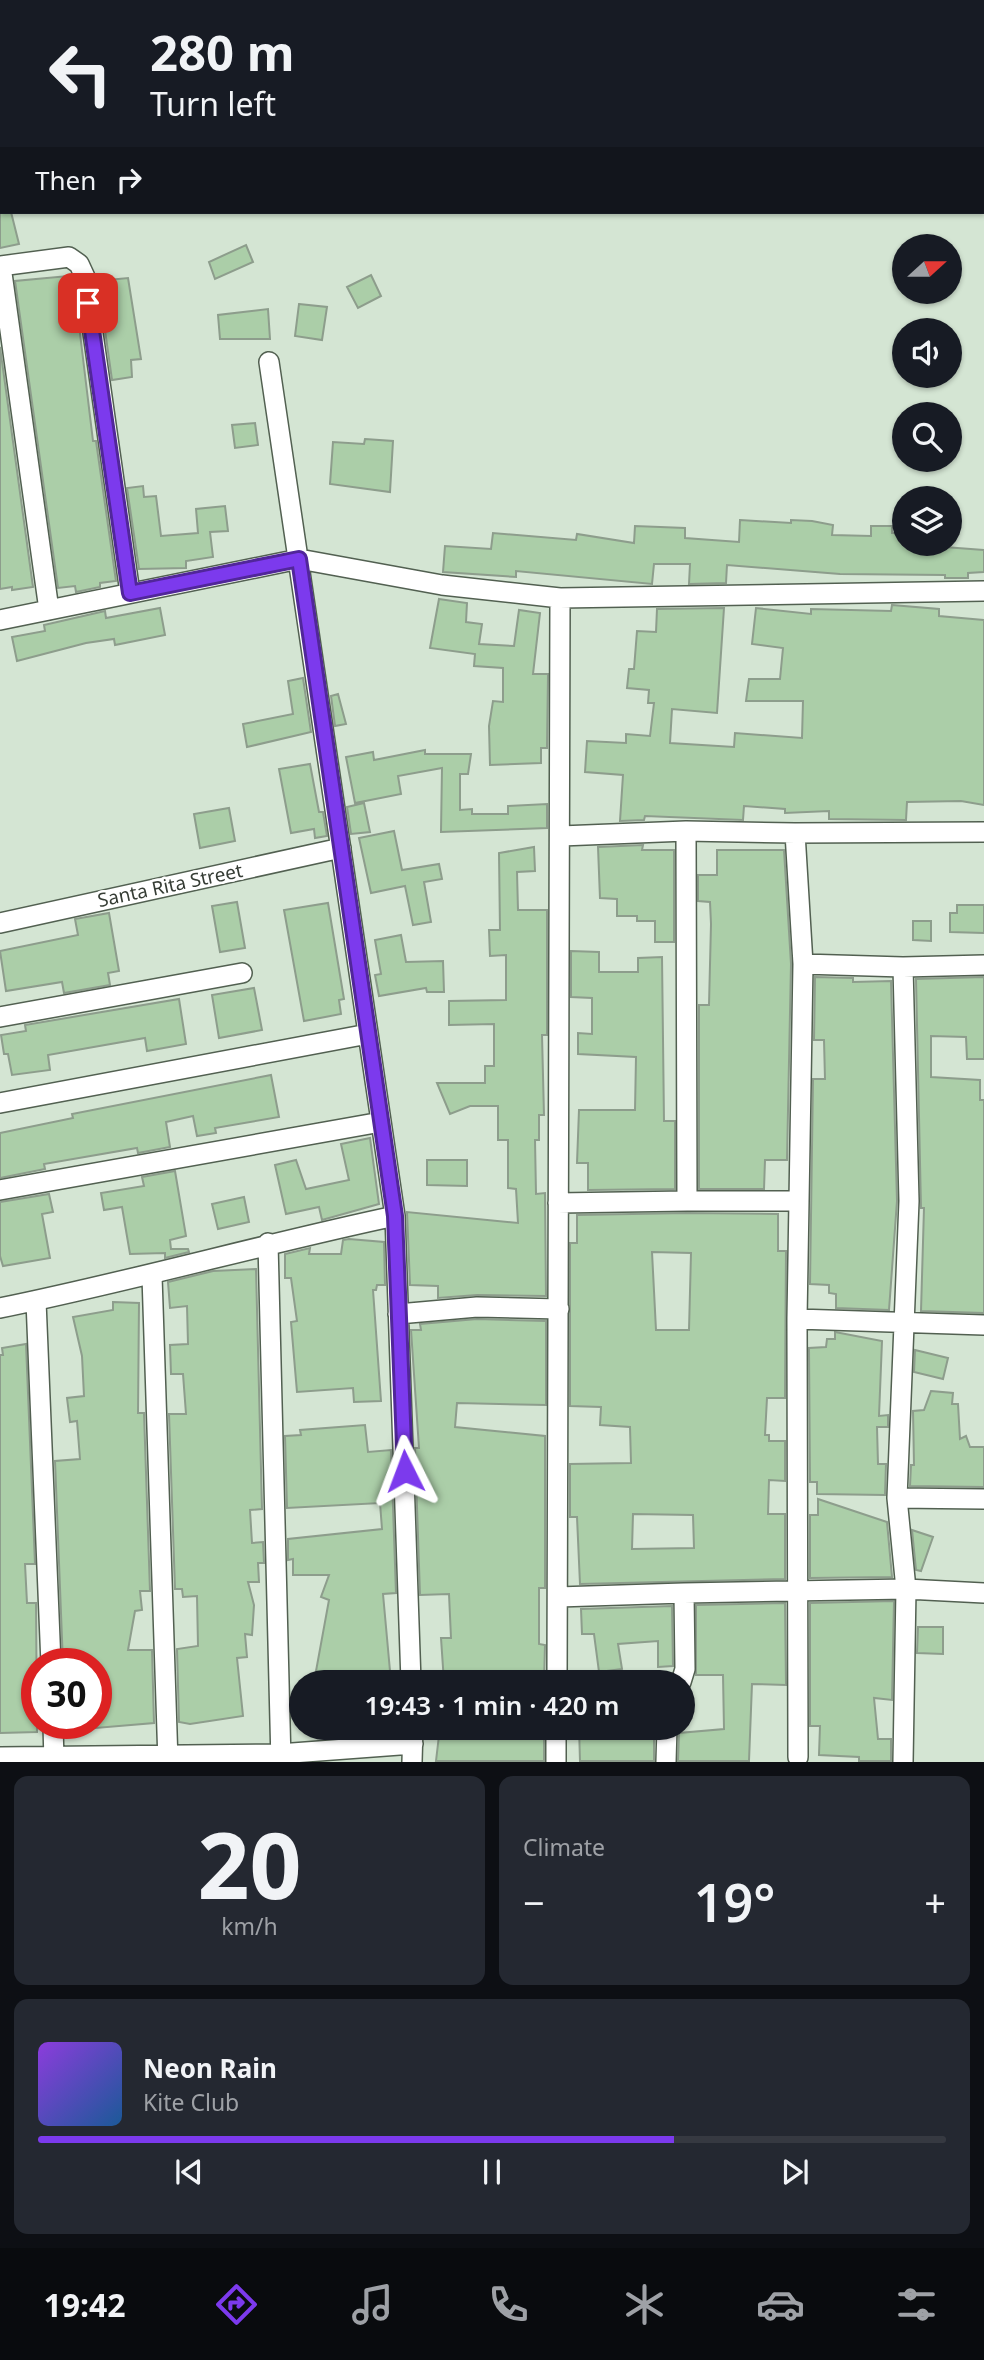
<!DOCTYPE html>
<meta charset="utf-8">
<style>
:root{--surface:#171b24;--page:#242831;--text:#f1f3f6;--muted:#9ea1a6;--line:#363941;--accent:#7c3aed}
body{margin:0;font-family:"Noto Sans",sans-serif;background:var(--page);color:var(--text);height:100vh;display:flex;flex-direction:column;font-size:26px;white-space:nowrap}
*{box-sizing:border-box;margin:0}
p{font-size:23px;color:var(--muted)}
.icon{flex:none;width:38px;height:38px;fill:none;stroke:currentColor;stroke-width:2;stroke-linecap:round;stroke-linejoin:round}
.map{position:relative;height:1762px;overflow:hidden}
.details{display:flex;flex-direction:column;gap:14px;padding:14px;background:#0d0f14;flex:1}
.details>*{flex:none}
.guide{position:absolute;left:0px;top:0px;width:985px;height:214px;box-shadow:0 2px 5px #0004;background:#171b24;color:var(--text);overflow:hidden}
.needle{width:46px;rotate:69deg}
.fabs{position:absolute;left:892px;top:234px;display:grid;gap:14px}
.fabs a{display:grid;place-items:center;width:70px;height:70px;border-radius:50%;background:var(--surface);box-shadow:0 2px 5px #0004;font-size:35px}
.speed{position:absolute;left:21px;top:1648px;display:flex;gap:14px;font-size:35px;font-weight:700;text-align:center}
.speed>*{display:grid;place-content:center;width:91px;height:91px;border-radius:50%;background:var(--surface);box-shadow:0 2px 5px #0004;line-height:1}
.speed .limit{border:10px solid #d22;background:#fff;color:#111}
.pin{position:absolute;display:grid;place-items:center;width:60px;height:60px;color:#fff;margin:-30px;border-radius:14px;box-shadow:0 4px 10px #0006}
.me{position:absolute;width:77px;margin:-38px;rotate:357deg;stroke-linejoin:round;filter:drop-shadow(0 0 5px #0008)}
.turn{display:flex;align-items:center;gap:24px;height:147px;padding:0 35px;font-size:32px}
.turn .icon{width:91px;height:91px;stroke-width:2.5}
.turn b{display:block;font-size:49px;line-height:60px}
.then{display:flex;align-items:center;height:66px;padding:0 35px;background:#0003;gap:14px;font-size:26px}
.big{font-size:52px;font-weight:600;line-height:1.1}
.details .tile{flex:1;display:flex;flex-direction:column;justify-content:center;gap:10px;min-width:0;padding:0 24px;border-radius:14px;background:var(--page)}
.details .dial{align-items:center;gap:0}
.dial b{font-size:91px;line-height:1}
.song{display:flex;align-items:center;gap:21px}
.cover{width:84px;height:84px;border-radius:10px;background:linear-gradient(135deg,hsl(270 70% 55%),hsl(210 70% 35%))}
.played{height:7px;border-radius:4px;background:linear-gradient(90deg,var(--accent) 70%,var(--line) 70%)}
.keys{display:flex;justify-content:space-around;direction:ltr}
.heat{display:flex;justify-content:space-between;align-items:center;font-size:38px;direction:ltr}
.details .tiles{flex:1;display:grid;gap:14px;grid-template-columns:1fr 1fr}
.tile:last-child{grid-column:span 2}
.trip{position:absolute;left:289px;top:1670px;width:406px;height:70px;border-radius:35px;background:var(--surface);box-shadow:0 2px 5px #0004;font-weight:600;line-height:70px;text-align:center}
.dock{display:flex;height:112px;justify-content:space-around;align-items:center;background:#090b0e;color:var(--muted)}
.dock .icon{width:49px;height:49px}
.dock .on{color:var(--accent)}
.dock b{font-size:32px;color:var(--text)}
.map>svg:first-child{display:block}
</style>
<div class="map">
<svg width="984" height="1762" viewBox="0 0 984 1762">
<rect width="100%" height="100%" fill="#d4e5d3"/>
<path fill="#abcea8" stroke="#8d9d8c" stroke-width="2" fill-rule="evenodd" d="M0 194 2 212H11L19 244 0 248Z
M246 245 253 262 215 279 209 262Z
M371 275 381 296 358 308 347 287Z
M68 276 69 284H74L93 441H96L116 581 100 583V587L76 592 75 586 58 588 15 281Z
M128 278 141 359 131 360 132 377 112 380 98 281Z
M299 304 327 307 322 340 295 336Z
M268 309 270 339H220L218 315Z
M0 347 33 587 12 590V587L0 589Z
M255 423 258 445 235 448 232 425Z
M365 439 393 441 390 492 330 484 333 442 364 444Z
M143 486 144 497 156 496 161 536 198 533 196 509 225 506 228 531 210 532 213 557 186 561V568L139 569 127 488Z
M740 520 791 523V520L812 521 833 525 832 535 871 536V526H892V533H905V544L984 550V572L968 573V578H945V575L840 574 727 565 726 583 689 584 690 564H654L652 584 516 571V577L443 572 445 546 491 549 493 533 576 540 577 534 634 543 635 526 685 528V538L739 542Z
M439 599 467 603 466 622 482 624 479 644 514 646 519 610 540 613 533 674H548L547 748H541V763L490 765 489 726 493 701 503 702V668L474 666 475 654 430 648Z
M892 605 939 609V616L984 620V805L961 801 907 802 906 820 829 819V811L785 813V809L744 806 743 820 645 816 644 820 620 821 623 775 585 772 587 741 626 743V734L650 736 654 703H648L649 690 627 688 629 669H634L637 631 656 632 657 609 724 608 717 713 672 709 670 743 734 747 735 733 802 738 803 701H746L749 679H780L783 648 752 644 756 608 811 614V609L891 611Z
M160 608 165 635 115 645 114 639 86 643 17 661 12 637 45 631 44 625 105 611 106 618Z
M303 678 311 732 247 747 243 724 293 714 288 681Z
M338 694 346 724 335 726 331 696Z
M425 750V754H471L468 774H460V810L472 809V814H508V806L547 804V828L441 832 442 768 398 776 401 794 355 803 346 757 373 752 374 760Z
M310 764 319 812H323L327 836 315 838 314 829 291 833 279 769Z
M364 803 370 832 351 834 347 807Z
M229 808 235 841 200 848 194 814Z
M394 831 402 870 439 864 442 879 424 882 431 922 413 925 405 886 371 893 359 838Z
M643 845 642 850H674V942H655V921H637V916H617V899L600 898 598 847Z
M534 847 535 871 517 872 518 910H547V1035H542L544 1115H539V1140H535L536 1194 545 1193 546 1296 477 1295 438 1298V1286L410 1285 407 1212 518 1223 516 1189 508 1188V1140H498V1106H470L450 1114 437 1083H485V1066H494V1024L449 1025V1001L506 1000V955L490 956 489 930H500L499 853Z
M717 850H784L791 964 787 1160H765L764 1189H699V1005H709L711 924 710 902 698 901V875H717Z
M237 902 245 948 220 952 212 906Z
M328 903 344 999 339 1000 341 1014 304 1021 284 910Z
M957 905H984V933L950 932V913H957Z
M109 913 119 971 108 973 110 985 64 993 62 982 6 991 0 951 78 935 75 919Z
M913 921H931V941L913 940Z
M401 935 406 962 443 961 444 992H427L426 988 379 996 375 975 381 974 375 940Z
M571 951 599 952V972H638V958L662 957 664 1121H675V1189L588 1190V1163H577L579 1110H635L636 1057 578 1054V1033L592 1034V998L571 997Z
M815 977 853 978V982L891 981 897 1201 889 1310 836 1308V1294L829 1293V1285L810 1284 813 1079H825L824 1040H814Z
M984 977V1059H967L966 1037 931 1036V1077L980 1080V1100H984V1313L921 1311 924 1208H921L916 979Z
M254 988 262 1030 219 1038 212 995Z
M179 999 186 1044 147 1051 145 1038 48 1055 50 1070 12 1075 8 1054H4L1 1035 26 1031 25 1025Z
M271 1075 279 1117 215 1128 216 1133 197 1136 193 1116 166 1122 170 1147 138 1153 137 1148 44 1164 45 1169 0 1178V1133L73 1118 72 1114Z
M370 1138 379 1204 322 1220 319 1207 286 1214 275 1165 296 1160 306 1189 349 1180 341 1144Z
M427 1160H467V1186L427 1185Z
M175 1171 186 1236 170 1240 171 1249H188L189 1252 165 1258V1253L130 1254 122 1207 104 1210 101 1193 144 1186 142 1177Z
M49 1194 53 1212 42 1214 50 1258 3 1266 0 1256V1202Z
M244 1197 249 1222 218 1229 212 1204Z
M687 1213 778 1214V1251H786L785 1398H767L765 1435H769V1441H785V1481L769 1480 768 1514H785V1579L580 1584 577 1517H570V1464L631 1463 630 1427 600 1425 601 1407 570 1406V1243H577V1215ZM652 1252 691 1253 689 1330H656ZM633 1514 693 1515 694 1548 632 1549Z
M349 1239 384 1242 385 1285H377L376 1290H373L381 1401 354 1402 353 1388 297 1392 291 1322 297 1321 291 1278H285V1254L310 1248 309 1254H341L343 1240Z
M256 1269 262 1509 250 1510 252 1543 263 1542 264 1563H258L259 1582H248L254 1605 252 1635 245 1634 247 1657 237 1658 243 1716 190 1724 179 1722 177 1649 198 1646 197 1596 183 1597 182 1589H175L169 1414H186L183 1374H171L170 1345 188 1344 187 1306 170 1308 168 1282 213 1271Z
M113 1302 139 1303 138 1413H144L150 1591H140L142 1610 135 1611 128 1650H152L154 1723 96 1728V1664H63L55 1461 80 1459 77 1421 70 1422 67 1398 84 1396 82 1356 73 1317 113 1310Z
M477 1319 546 1321V1405L457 1403 455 1427 545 1436V1588H539V1644L545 1645 544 1682H444L441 1638H451L449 1594 420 1595 415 1448H419L411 1330H421L420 1324Z
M835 1332 882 1341 879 1416 888 1415V1427H877L878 1464H886L885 1495 817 1494V1482H810L809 1348 826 1347 827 1339H835Z
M26 1344 35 1564H25L27 1603H36L37 1732 0 1733V1355H3L2 1348Z
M915 1350 948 1358 943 1379 914 1372Z
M931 1391 953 1393 952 1404H958L960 1439 966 1436 970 1447H984V1487L910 1486 911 1465H914L913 1411 924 1410Z
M365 1425 368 1452 391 1450 396 1593 383 1594 391 1682H314L329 1600 321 1597 329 1575H293V1559L288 1560V1539L382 1529 380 1503 287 1508 285 1436 301 1435 300 1430Z
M818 1499 887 1522 892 1577 810 1578V1515H818Z
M912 1530 933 1537 921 1571 916 1570Z
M894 1601 892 1700 874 1698 878 1739H891V1761H859V1757L819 1755 820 1726H810V1603Z
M785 1603 786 1685 752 1684 749 1761H678L679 1733 724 1729 723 1675H696V1605Z
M672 1606 673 1666 658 1667V1641L618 1644 622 1669 599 1672 594 1634H582L581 1609Z
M918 1627H943V1654L917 1653Z
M440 1727H544V1761H436Z
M579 1727H654V1761H580Z"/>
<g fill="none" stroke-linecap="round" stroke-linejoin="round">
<defs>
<path id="street" d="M0 266 69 257 79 264 85 277 130 593
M1 266 49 610
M269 362 395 1216 411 1682
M0 620 299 559 442 585 560 598 984 591
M795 833 984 832
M561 836 686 831 795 833 803 964 797 1319 798 1757
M0 923 341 848
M803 964 903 967 984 965
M0 1017 242 973
M0 1103 368 1034
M0 1190 381 1122
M687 1201H799
M558 1203 687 1201 686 831
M268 1243 281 1762
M152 1276 168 1762
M36 1301 51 1664
M0 1308C133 1281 263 1244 395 1216
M398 1314 477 1307 559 1309
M797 1319 984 1325
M897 1498 984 1499
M558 1597 684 1593
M557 1682 560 598
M681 1682 685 1669 684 1593 906 1589 984 1593
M53 1724 54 1762
M0 1757 279 1754 413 1744
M412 1762 413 1727
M556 1762V1727
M666 1762 667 1727
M903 1762 906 1589 897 1498 909 1201 903 967"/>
<path id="secondary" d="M957 0V2
M984 172V176"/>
</defs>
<use href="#street" stroke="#526051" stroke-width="22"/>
<use href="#secondary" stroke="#526051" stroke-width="31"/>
<use href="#street" stroke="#fff" stroke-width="19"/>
<use href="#secondary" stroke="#d2ead1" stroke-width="28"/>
</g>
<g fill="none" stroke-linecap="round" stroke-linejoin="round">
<defs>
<path id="route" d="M88 303 130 593 299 559 395 1216 405 1471"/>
</defs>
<use href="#route" stroke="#51269a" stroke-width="18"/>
<use href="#route" stroke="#7c3aed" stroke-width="12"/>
</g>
<g text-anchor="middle" stroke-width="5" stroke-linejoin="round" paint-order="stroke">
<g font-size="19" fill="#363d35" stroke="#fff">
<text transform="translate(170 885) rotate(-12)" y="7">Santa Rita Street</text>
</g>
</g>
</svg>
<div class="fabs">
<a><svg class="needle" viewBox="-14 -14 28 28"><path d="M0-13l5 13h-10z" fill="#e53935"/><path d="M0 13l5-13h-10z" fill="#9ea1a6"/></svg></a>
<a><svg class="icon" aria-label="sound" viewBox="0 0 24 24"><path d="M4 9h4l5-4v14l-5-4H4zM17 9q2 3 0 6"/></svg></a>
<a><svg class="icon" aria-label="search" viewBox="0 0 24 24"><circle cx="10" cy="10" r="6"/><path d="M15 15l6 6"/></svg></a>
<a><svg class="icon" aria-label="layers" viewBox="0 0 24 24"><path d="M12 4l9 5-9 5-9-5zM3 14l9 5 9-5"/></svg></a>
</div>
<div class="speed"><div class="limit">30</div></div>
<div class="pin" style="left:88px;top:303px;background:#d93025"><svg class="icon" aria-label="arrive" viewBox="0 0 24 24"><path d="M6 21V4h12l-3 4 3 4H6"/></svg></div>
<svg class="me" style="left:405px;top:1471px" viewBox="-20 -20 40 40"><path d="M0-17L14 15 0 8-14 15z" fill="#7c3aed" stroke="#fff" stroke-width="4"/></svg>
<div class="trip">19:43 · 1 min · 420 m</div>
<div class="guide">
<div class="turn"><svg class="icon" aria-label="left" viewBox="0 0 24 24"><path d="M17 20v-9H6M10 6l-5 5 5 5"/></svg><div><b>280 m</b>Turn left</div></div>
<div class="then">Then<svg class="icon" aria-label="right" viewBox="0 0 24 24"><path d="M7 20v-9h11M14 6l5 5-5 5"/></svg></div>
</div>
</div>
<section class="details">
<div class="tiles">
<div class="tile dial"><b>20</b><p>km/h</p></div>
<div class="tile"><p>Climate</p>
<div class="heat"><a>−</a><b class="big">19°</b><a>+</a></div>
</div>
<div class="tile">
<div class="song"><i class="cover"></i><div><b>Neon Rain</b><p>Kite Club</p></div></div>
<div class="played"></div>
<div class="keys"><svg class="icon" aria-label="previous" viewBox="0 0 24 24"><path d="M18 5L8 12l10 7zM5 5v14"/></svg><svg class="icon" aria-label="pause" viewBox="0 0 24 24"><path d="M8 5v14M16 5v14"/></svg><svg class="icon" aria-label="next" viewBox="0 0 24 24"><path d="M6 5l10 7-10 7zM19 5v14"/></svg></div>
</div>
</div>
</section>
<nav class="dock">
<b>19:42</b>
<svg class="icon on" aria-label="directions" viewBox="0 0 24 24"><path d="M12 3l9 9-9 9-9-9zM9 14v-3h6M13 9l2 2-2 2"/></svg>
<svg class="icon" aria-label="music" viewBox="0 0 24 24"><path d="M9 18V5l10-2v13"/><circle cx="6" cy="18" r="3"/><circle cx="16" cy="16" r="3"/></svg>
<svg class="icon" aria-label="phone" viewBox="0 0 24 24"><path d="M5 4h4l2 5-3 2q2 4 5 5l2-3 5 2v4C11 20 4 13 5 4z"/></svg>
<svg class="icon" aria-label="climate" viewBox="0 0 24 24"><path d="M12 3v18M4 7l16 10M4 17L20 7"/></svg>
<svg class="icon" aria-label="car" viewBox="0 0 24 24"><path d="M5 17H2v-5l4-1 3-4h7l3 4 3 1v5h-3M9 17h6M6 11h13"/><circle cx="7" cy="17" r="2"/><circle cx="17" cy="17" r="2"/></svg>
<svg class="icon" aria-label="filters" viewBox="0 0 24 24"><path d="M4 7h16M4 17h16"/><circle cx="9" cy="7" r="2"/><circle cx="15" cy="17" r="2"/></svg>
</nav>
